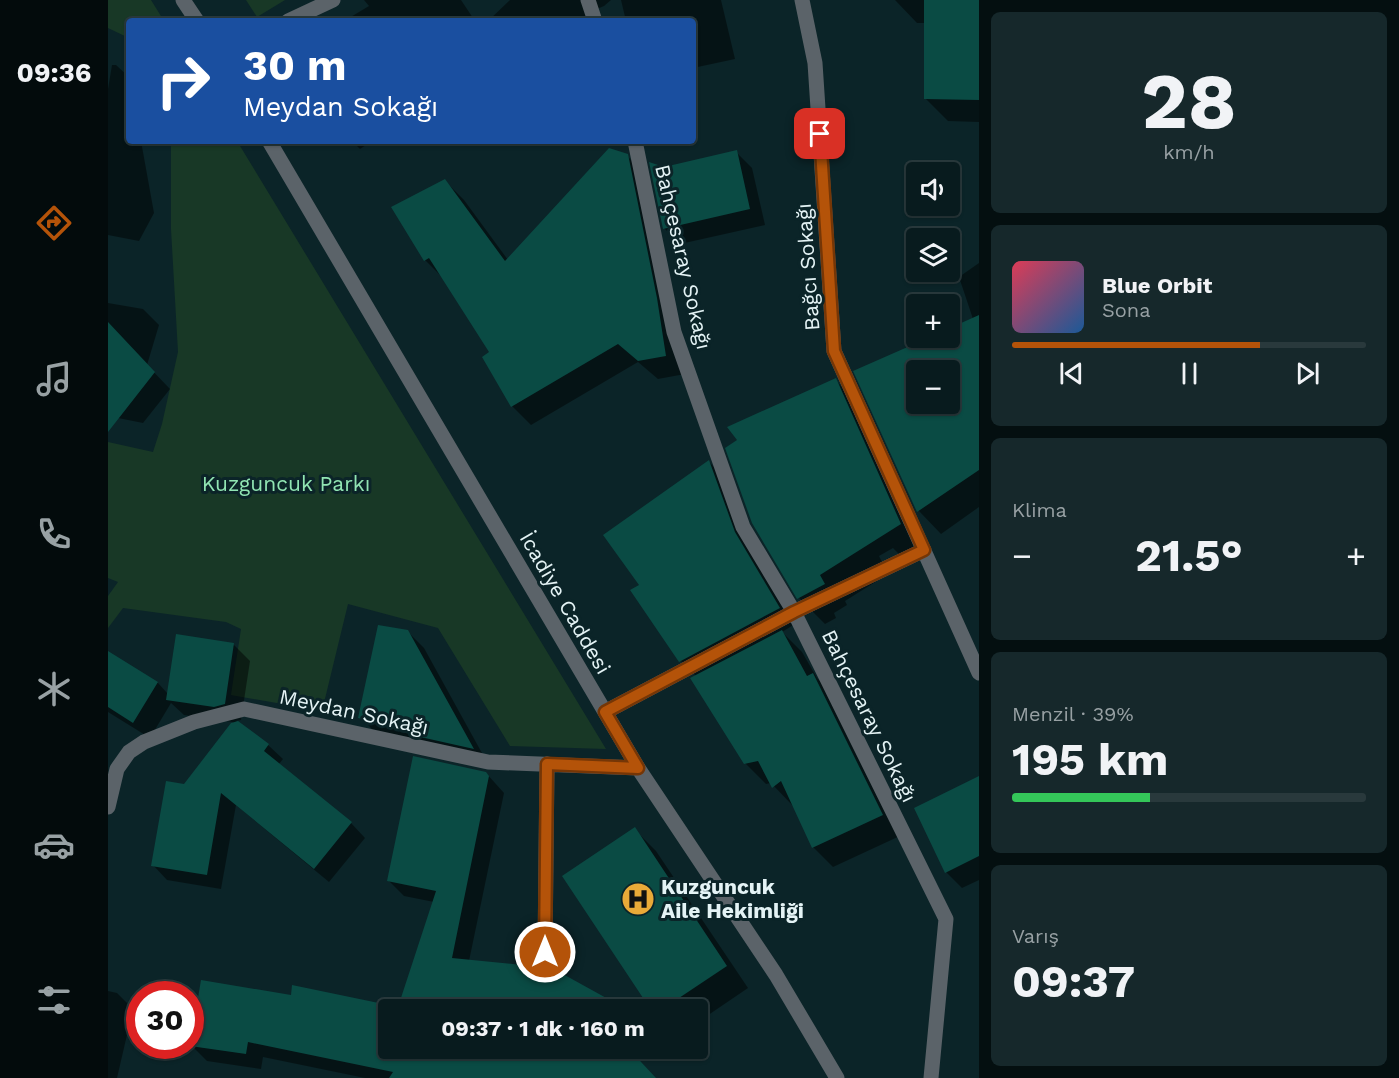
<!DOCTYPE html>
<html lang="tr">
<meta charset="utf-8">
<style>
:root{--surface:#081b1e;--page:#16282b;--text:#f1f3f6;--muted:#98a1a4;--line:#29393c;--accent:#b45309}
body{margin:0;font-family:"Work Sans",sans-serif;background:var(--page);color:var(--text);height:100vh;display:flex;flex-direction:column;font-size:22px;white-space:nowrap}
*{box-sizing:border-box;margin:0}
p{font-size:20px;color:var(--muted)}
.icon{flex:none;width:33px;height:33px;fill:none;stroke:currentColor;stroke-width:2;stroke-linecap:round;stroke-linejoin:round}
.map{position:relative;flex:1;overflow:hidden}
.drawer{display:flex;flex-direction:column;gap:12px;padding:12px;background:#040f10;width:420px}
.drawer>*{flex:none}
.top-card{position:absolute;left:18px;top:18px;width:570px;height:126px;border-radius:6px;box-shadow:0 2px 4px #0004,0 0 0 2px var(--line);background:#1a4fa0;color:#fff;overflow:hidden}
.fabs{position:absolute;left:798px;top:162px;display:grid;gap:12px}
.fabs a{display:grid;place-items:center;width:54px;height:54px;border-radius:6px;background:var(--surface);box-shadow:0 2px 4px #0004,0 0 0 2px var(--line);font-size:30px}
.speed{position:absolute;left:18px;top:981px;display:flex;gap:12px;font-size:30px;font-weight:700;text-align:center}
.speed>*{display:grid;place-content:center;width:78px;height:78px;border-radius:50%;background:var(--surface);box-shadow:0 2px 4px #0004,0 0 0 2px var(--line);line-height:1}
.speed .limit{border:9px solid #d22;background:#fff;color:#111}
.pin{position:absolute;display:grid;place-items:center;width:51px;height:51px;color:#fff;margin:-26px;border-radius:12px;box-shadow:0 3px 9px #0006}
.me{position:absolute;width:66px;margin:-33px;rotate:0deg;stroke-linejoin:round;filter:drop-shadow(0 0 4px #0008)}
.turn{display:flex;align-items:center;gap:21px;height:126px;padding:0 18px;font-size:27px}
.turn .icon{width:78px;height:78px;stroke-width:2.5}
.turn b{display:block;font-size:42px;line-height:51px}
.big{font-size:45px;font-weight:700;line-height:1.1}
.drawer .card{flex:1;display:flex;flex-direction:column;justify-content:center;gap:9px;min-width:0;padding:0 21px;border-radius:9px;background:var(--page)}
.drawer .dial{align-items:center;gap:0}
.dial b{font-size:78px;line-height:1}
.song{display:flex;align-items:center;gap:18px}
.cover{width:72px;height:72px;border-radius:9px;background:linear-gradient(135deg,hsl(350 70% 55%),hsl(210 70% 35%))}
.played{height:6px;border-radius:3px;background:linear-gradient(90deg,var(--accent) 70%,var(--line) 70%)}
.keys{display:flex;justify-content:space-around;direction:ltr}
.heat{display:flex;justify-content:space-between;align-items:center;font-size:33px;direction:ltr}
.charge{height:9px;border-radius:4px;background:linear-gradient(90deg,#34c759 39%,var(--line) 0)}
.trip{position:absolute;left:270px;top:999px;width:330px;height:60px;border-radius:6px;background:var(--surface);box-shadow:0 2px 4px #0004,0 0 0 2px var(--line);font-weight:700;line-height:60px;text-align:center}
main{display:flex;flex:1;min-height:0}
.dock{display:flex;flex-direction:column;width:108px;justify-content:space-around;align-items:center;background:#030b0c;color:var(--muted)}
.dock .icon{width:42px;height:42px}
.dock .current{color:var(--accent)}
.dock b{font-size:27px;color:var(--text)}
.map>svg:first-child{display:block}
</style>
<main>
<nav class="dock">
<b>09:36</b>
<svg class="icon current" aria-label="directions" viewBox="0 0 24 24"><path d="M12 3l9 9-9 9-9-9zM9 14v-3h6M13 9l2 2-2 2"/></svg>
<svg class="icon" aria-label="music" viewBox="0 0 24 24"><path d="M9 18V5l10-2v13"/><circle cx="6" cy="18" r="3"/><circle cx="16" cy="16" r="3"/></svg>
<svg class="icon" aria-label="phone" viewBox="0 0 24 24"><path d="M5 4h4l2 5-3 2q2 4 5 5l2-3 5 2v4C11 20 4 13 5 4z"/></svg>
<svg class="icon" aria-label="climate" viewBox="0 0 24 24"><path d="M12 3v18M4 7l16 10M4 17L20 7"/></svg>
<svg class="icon" aria-label="car" viewBox="0 0 24 24"><path d="M5 17H2v-5l4-1 3-4h7l3 4 3 1v5h-3M9 17h6M6 11h13"/><circle cx="7" cy="17" r="2"/><circle cx="17" cy="17" r="2"/></svg>
<svg class="icon" aria-label="filters" viewBox="0 0 24 24"><path d="M4 7h16M4 17h16"/><circle cx="9" cy="7" r="2"/><circle cx="15" cy="17" r="2"/></svg>
</nav>
<div class="map">
<svg width="871" height="1078" viewBox="0 0 871 1078">
<rect width="100%" height="100%" fill="#0b2428"/>
<path fill="#183826" d="M0 0H43L56 21H21V38L0 28Z
M138 0H177L149 17Z
M63 141H129L498 749 402 746 330 628 240 604 214 711 123 695 133 629 118 622 15 608 0 628V596L10 582 0 578V442L45 452 54 424 70 352 63 229Z"/>
<path fill="#0007" fill-rule="evenodd" d="M256 0H353L367 21H236L261 6Z
M402 0H503L496 6 489 9 481 21H380Z
M513 0H613L627 59 585 68V21H518Z
M787 0H871V122L840 121 818 99V23H809Z
M4 65H8L21 77V141H33L46 213 31 241 0 235V89Z
M244 141H264L252 149Z
M628 152 644 168 657 225 572 244 556 228V168Z
M519 156 538 175 577 374 550 379 530 362 423 425 404 406 383 353 337 280 317 260 285 208 337 181 356 200 400 260Z
M871 263V507L833 534 811 511 747 371 823 338H842V329L865 319 851 277ZM808 370H842V404H808Z
M0 303 35 309 51 325 39 365 62 389 35 423 0 416Z
M727 380 753 406 818 550 799 562 785 548 771 556 780 574 737 601 739 605 726 613 728 618 717 624 691 598Z
M601 462 617 478 687 624 674 632 694 652 709 678 725 695 794 835 725 867 705 847 686 807 663 783 658 784 637 763 588 676 573 661 533 585Z
M300 632 316 648 380 764 268 733 252 717Z
M126 645 142 661 133 720 128 721 160 745 175 759 171 764 243 823 257 838 221 882 128 805 113 889 59 880 45 865 76 786 125 722 76 715 63 703 42 738 0 712V653L50 683 60 694Z
M306 757 378 773 396 793 361 961 444 969 517 1010H280V1048H534L525 1055 547 1078H257L155 1057 153 1069 99 1061 83 1045 94 981 184 997 186 987 291 1008 326 902 296 896 280 880Z
M871 788V880L854 888 838 872Z
M526 829 548 851 640 988 590 1022V1010H545Z
M0 991 9 993 25 1009 9 1078H0Z"/>
<path fill="#0a4b44" fill-rule="evenodd" d="M816 0H871V100L816 99Z
M501 148 520 154 549 298 558 356 530 361 510 344 403 407 374 357 381 352 321 258 316 261 283 207 337 179 397 261Z
M629 150 642 209 555 229 541 162 556 167Z
M871 315V470L809 512 745 371 820 338H842V328ZM808 370H842V404H808Z
M0 322 47 372 0 432Z
M728 378 793 524 712 575 717 584 689 599 644 523 617 448 629 440 619 427Z
M601 460 627 532 672 608 571 662 522 590 531 585 495 535Z
M270 625 300 630 366 749 308 736 310 731 250 718Z
M674 630 699 676 705 673 775 815 704 848 673 781 664 788 650 761 636 764 582 678Z
M68 634 126 643 117 704 106 707 58 700Z
M0 651 50 682 25 723 0 707Z
M130 721 161 744 156 751 244 822 206 869 113 793 99 875 43 866 58 781 76 784 123 723Z
M305 756 378 772 381 776 344 958 444 968 520 1010H280V1048H520L548 1078H281L285 1072 140 1042 138 1054 82 1046 93 980 183 995 184 985 290 1007 328 891 279 881Z
M871 776V856L837 873 806 808Z
M527 827 619 966 553 1010H543L454 876Z"/>
<g fill="none" stroke-linecap="round" stroke-linejoin="round">
<path stroke="#5b6369" stroke-width="15" d="M75 0 89 21
M480 0 487 21
M694 0 707 63 726 351 871 673
M180 21 225 0
M161 141 530 768 668 975 729 1078
M527 141 566 332 635 527 686 612 838 919 823 1078
M497 712 686 612 816 550
M0 807 9 769 21 752 36 742 86 722 136 709 380 762 530 768
M437 952 439 764"/>
</g>
<g fill="none" stroke-linecap="round" stroke-linejoin="round">
<defs>
<path id="route" d="M437 952 439 764 530 768 497 712 686 612 816 550 726 351 712 134"/>
</defs>
<use href="#route" stroke="#753606" stroke-width="15"/>
<use href="#route" stroke="#b45309" stroke-width="10"/>
</g>
<defs>
<symbol id="hospital-disc" viewBox="-11 -11 22 22"><circle r="9.5" fill="#eaaa38" stroke="#0b2428"/><path d="M-5-5h3v3.5h4V-5h3V5h-3V1.5h-4V5h-3Z" fill="#111"/></symbol>
</defs>
<g fill-rule="evenodd">
<use href="#hospital-disc" x="511" y="880" width="38" height="38"/>
</g>
<g text-anchor="middle" stroke-width="6" stroke-linejoin="round" paint-order="stroke">
<g font-size="21" fill="#e4f3f5" stroke="#0b2428">
<text transform="translate(575 257) rotate(77)" y="7">Bahçesaray Sokağı</text>
<text transform="translate(700 267) rotate(-94)" y="7">Bağcı Sokağı</text>
<text transform="translate(457 603) rotate(60)" y="7">İcadiye Caddesi</text>
<text transform="translate(246 712) rotate(12)" y="7">Meydan Sokağı</text>
<text transform="translate(761 716) rotate(64)" y="7">Bahçesaray Sokağı</text>
</g>
<g font-size="21" fill="#91e5b3" stroke="#0b2428">
<text x="178" y="491">Kuzguncuk Parkı</text>
</g>
<g font-size="21" font-weight="bold" fill="#e4f3f5" stroke="#0b2428" text-anchor="start">
<text x="553" y="894">Kuzguncuk<tspan x="553" dy="24">Aile Hekimliği</tspan></text>
</g>
</g>
</svg>
<div class="fabs">
<a><svg class="icon" aria-label="sound" viewBox="0 0 24 24"><path d="M4 9h4l5-4v14l-5-4H4zM17 9q2 3 0 6"/></svg></a>
<a><svg class="icon" aria-label="layers" viewBox="0 0 24 24"><path d="M12 4l9 5-9 5-9-5zM3 14l9 5 9-5"/></svg></a>
<a>+</a>
<a>−</a>
</div>
<div class="speed"><div class="limit">30</div></div>
<div class="pin" style="left:712px;top:134px;background:#d93025"><svg class="icon" aria-label="arrive" viewBox="0 0 24 24"><path d="M6 21V4h12l-3 4 3 4H6"/></svg></div>
<svg class="me" style="left:437px;top:952px" viewBox="-20 -20 40 40"><circle r="17" fill="#b45309" stroke="#fff" stroke-width="3"/><path d="M0-11L8 9 0 5-8 9z" fill="#fff"/></svg>
<div class="trip">09:37 · 1 dk · 160 m</div>
<div class="top-card">
<div class="turn"><svg class="icon" aria-label="right" viewBox="0 0 24 24"><path d="M7 20v-9h11M14 6l5 5-5 5"/></svg><div><b>30 m</b>Meydan Sokağı</div></div>
</div>
</div>
<section class="drawer">
<div class="card dial"><b>28</b><p>km/h</p></div>
<div class="card">
<div class="song"><i class="cover"></i><div><b>Blue Orbit</b><p>Sona</p></div></div>
<div class="played"></div>
<div class="keys"><svg class="icon" aria-label="previous" viewBox="0 0 24 24"><path d="M18 5L8 12l10 7zM5 5v14"/></svg><svg class="icon" aria-label="pause" viewBox="0 0 24 24"><path d="M8 5v14M16 5v14"/></svg><svg class="icon" aria-label="next" viewBox="0 0 24 24"><path d="M6 5l10 7-10 7zM19 5v14"/></svg></div>
</div>
<div class="card"><p>Klima</p>
<div class="heat"><a>−</a><b class="big">21.5°</b><a>+</a></div>
</div>
<div class="card"><p>Menzil · 39%</p><b class="big">195 km</b><div class="charge"></div></div>
<div class="card"><p>Varış</p><b class="big">09:37</b></div>
</section>
</main>
